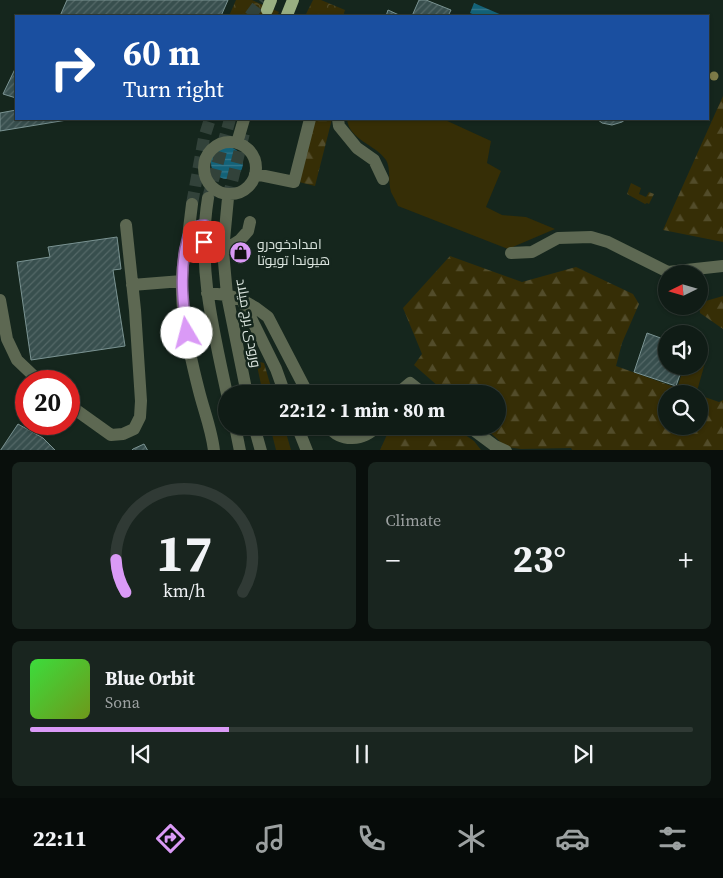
<!DOCTYPE html>
<meta charset="utf-8">
<style>
:root{--surface:#101c16;--page:#19251f;--text:#f1f3f6;--muted:#9ca1a1;--line:#303a35;--accent:#da9af6}
body{margin:0;font-family:"Source Serif 4",Cairo,serif;background:var(--page);color:var(--text);height:100vh;display:flex;flex-direction:column;font-size:19px;white-space:nowrap}
*{box-sizing:border-box;margin:0}
p{font-size:16px;color:var(--muted)}
.icon{flex:none;width:28px;height:28px;fill:none;stroke:currentColor;stroke-width:2;stroke-linecap:round;stroke-linejoin:round}
.map{position:relative;height:450px;overflow:hidden}
.side{display:flex;flex-direction:column;gap:12px;padding:12px;background:#090f0c;flex:1}
.side>*{flex:none}
.top-card{position:absolute;left:15px;top:15px;width:694px;height:105px;border-radius:0px;box-shadow:0 1px 4px #0004,0 0 0 1px var(--line);background:#1a4fa0;color:#fff;overflow:hidden}
.needle{width:32px;rotate:265deg}
.fabs{position:absolute;left:658px;top:265px;display:grid;gap:10px}
.fabs a{display:grid;place-items:center;width:50px;height:50px;border-radius:50%;background:var(--surface);box-shadow:0 1px 4px #0004,0 0 0 1px var(--line);font-size:25px}
.speed{position:absolute;left:15px;top:370px;display:flex;gap:10px;font-size:25px;font-weight:700;text-align:center}
.speed>*{display:grid;place-content:center;width:65px;height:65px;border-radius:50%;background:var(--surface);box-shadow:0 1px 4px #0004,0 0 0 1px var(--line);line-height:1}
.speed .limit{border:8px solid #d22;background:#fff;color:#111}
.pin{position:absolute;display:grid;place-items:center;width:42px;height:42px;color:#fff;margin:-21px;border-radius:10px;box-shadow:0 2px 8px #0006}
.me{position:absolute;width:55px;margin:-28px;rotate:352deg;stroke-linejoin:round;filter:drop-shadow(0 0 4px #0008)}
.turn{display:flex;align-items:center;gap:18px;height:105px;padding:0 25px;font-size:22px}
.turn .icon{width:65px;height:65px;stroke-width:2.5}
.turn b{display:block;font-size:35px;line-height:42px}
.big{font-size:38px;font-weight:700;line-height:1.1}
.side .card{flex:1;display:flex;flex-direction:column;justify-content:center;gap:8px;min-width:0;padding:0 18px;border-radius:8px;background:var(--page)}
.side .dial{align-items:center;gap:0}
.dial svg{height:130px;overflow:visible;fill:none;stroke:var(--line);stroke-width:7;stroke-linecap:round;text-anchor:middle}
.dial text{fill:var(--text);stroke:none}
.song{display:flex;align-items:center;gap:15px}
.cover{width:60px;height:60px;border-radius:8px;background:linear-gradient(135deg,hsl(120 70% 55%),hsl(80 70% 35%))}
.played{height:5px;border-radius:2px;background:linear-gradient(90deg,var(--accent) 30%,var(--line) 30%)}
.keys{display:flex;justify-content:space-around;direction:ltr}
.heat{display:flex;justify-content:space-between;align-items:center;font-size:28px;direction:ltr}
.side .tiles{flex:1;display:grid;gap:12px;grid-template-columns:1fr 1fr}
.card:last-child{grid-column:span 2}
.trip{position:absolute;left:218px;top:385px;width:288px;height:50px;border-radius:25px;background:var(--surface);box-shadow:0 1px 4px #0004,0 0 0 1px var(--line);font-weight:700;line-height:50px;text-align:center}
.tab-bar{display:flex;height:80px;justify-content:space-around;align-items:center;background:#060b09;color:var(--muted)}
.tab-bar .icon{width:35px;height:35px}
.tab-bar .active{color:var(--accent)}
.tab-bar b{font-size:22px;color:var(--text)}
.map>svg:first-child{display:block}
</style>
<div class="map">
<svg width="723" height="451" viewBox="0 0 723 451">
<defs>
<pattern id="forest-firs" width="22" height="20" patternUnits="userSpaceOnUse" patternTransform="scale(1.25)"><rect width="22" height="20" fill="#362e06"/><path d="M5 1l3.5 6h-7zM16 11l3.5 6h-7z" fill="#524c2a"/></pattern>
<pattern id="park-crowns" width="20" height="18" patternUnits="userSpaceOnUse" patternTransform="scale(1.25)"><rect width="20" height="18" fill="#362e06"/><path d="M2 6a3 3 0 1 1 6 0M12 15a3 3 0 1 1 6 0" fill="none" stroke="#524c2a"/></pattern>
<pattern id="water-rules" width="6" height="5" patternUnits="userSpaceOnUse" patternTransform="scale(1.25)"><rect width="6" height="5" fill="#136278"/><path d="M0 2.5h6" fill="none" stroke="#35788b"/></pattern>
<pattern id="building-hatch" width="6" height="6" patternUnits="userSpaceOnUse" patternTransform="scale(1.25)"><rect width="6" height="6" fill="#384f4e"/><path d="M-1 1l2-2M0 6l6-6M5 7l2-2" fill="none" stroke="#546867"/></pattern>
</defs>
<rect width="100%" height="100%" fill="#15261d"/>
<path fill="url(#forest-firs)" d="M723 96V242L663 230Z
M315 119H332L315 186 299 182Z
M631 183 641 188 639 194 646 197 649 192 654 194 649 204 647 203 645 204 627 194Z
M450 256 522 282 576 267 633 294 639 304 622 343 616 366 694 394H666V426H699V395L719 402 723 400V450L573 451 571 448 521 449 506 447 483 426H496V394H447L414 365 422 354 403 308Z
M723 296V329L700 313 699 303Z
M256 361 264 363 273 394H263Z
M270 426H284L291 450H276Z
M391 426H452L474 441 481 450H380Z"/>
<path fill="url(#park-crowns)" d="M236 0H252L279 12 277 16H229Z
M313 0H321L345 10 343 16H305Z"/>
<path fill="#362e06" d="M347 119H443L491 141 487 163 501 171 486 207 502 215 526 217 555 229 508 249 398 206C396 201 393 196 391 192 388 182 391 168 386 160 375 144 349 140 347 119Z
M699 353 707 356 697 391 678 386 684 366H699Z"/>
<path fill="url(#water-rules)" d="M474 3 504 16H477L470 13Z
M211 163a16 16 0 1 1 32 0a16 16 0 1 1-32 0Z"/>
<path fill="url(#building-hatch)" stroke="#7a9392" d="M67 0H228L221 16H60Z
M419 0H426L451 10 448 16H412Z
M388 10 399 15V16H386Z
M15 69H16V98L3 94Z
M16 109V119H73L0 131V113L16 110Z
M597 119H626L622 122 612 125 602 123Z
M117 237 121 269 113 270 125 346 31 360 17 262 50 257 48 247Z
M647 333 666 340V366H683L676 386 634 372Z
M18 424 43 438 56 451H0Z
M144 444 148 451H131L133 449Z"/>
<g fill="none" stroke-linecap="round" stroke-linejoin="round">
<path stroke="#32423a" stroke-width="12" stroke-dasharray="12 6" stroke-linecap="butt" d="M250 16 262 0
M208 198 230 119
M228 198 244 133
M192 204 204 138 210 119"/>
<path stroke="#5d6852" stroke-width="12" d="M338 119 339 126 357 148 374 160 383 179
M204 168a26 26 0 1 1 52 0a26 26 0 1 1-52 0Z
M237 143 244 119
M255 174 294 182 310 119
M208 198C197 265 213 329 227 394
M228 198 223 251 227 295 247 394
M205 225C189 226 188 238 185 252 176 297 188 348 199 391 204 411 212 431 214 451
M188 237 192 204
M204 251H223L240 240 248 231 250 222
M511 253 532 252 558 238 591 237 608 242 668 272 723 266
M132 285 182 281
M207 293 227 295 242 300 256 308 268 317 308 394
M0 300 7 339 17 360 39 381
M242 300 276 369 285 394
M397 394 410 383 424 394
M69 405 111 435 123 434 134 429 140 417 141 401 135 310 126 225
M235 426 240 451
M254 426 261 451
M297 426 307 451
M328 426C341 443 364 441 377 426
M468 426 495 446 506 451"/>
<path stroke="#99af82" stroke-width="12" d="M267 10 271 0
M287 15 293 0"/>
</g>
<circle fill="#7d7b48" cx="714" cy="76" r="4.5"/>
<g fill="none" stroke-linecap="round" stroke-linejoin="round">
<defs>
<path id="route" d="M187 333C183 305 180 278 185 249 187 243 187 235 191 230 195 226 200 225 205 225L204 242"/>
</defs>
<use href="#route" stroke="#8e64a0" stroke-width="12"/>
<use href="#route" stroke="#da9af6" stroke-width="9"/>
</g>
<defs>
<symbol id="shop-disc" viewBox="-11 -11 22 22"><circle r="9.5" fill="#da9af6" stroke="#15261d"/><path d="M-5-2.5h2.3a2.7 3.5 0 0 1 5.4 0H5L5.5 6h-11ZM-1.5-2.5h3a1.5 2.3 0 0 0-3 0Z" fill="#111"/></symbol>
</defs>
<g fill-rule="evenodd">
<use href="#shop-disc" x="228" y="240" width="25" height="25"/>
</g>
<g text-anchor="middle" stroke-width="5" stroke-linejoin="round" paint-order="stroke">
<g font-size="14" fill="#d9e3dd" stroke="#15261d" text-anchor="start">
<text x="257" y="249">امدادخودرو<tspan x="257" dy="16">هیوندا تویوتا</tspan></text>
</g>
<g font-size="14" fill="#d9e3dd" stroke="#15261d">
<text transform="translate(249 323) rotate(80)" y="5">ورودی برج میلاد</text>
</g>
</g>
</svg>
<div class="fabs">
<a><svg class="needle" viewBox="-14 -14 28 28"><path d="M0-13l5 13h-10z" fill="#e53935"/><path d="M0 13l5-13h-10z" fill="#9ca1a1"/></svg></a>
<a><svg class="icon" aria-label="sound" viewBox="0 0 24 24"><path d="M4 9h4l5-4v14l-5-4H4zM17 9q2 3 0 6"/></svg></a>
<a><svg class="icon" aria-label="search" viewBox="0 0 24 24"><circle cx="10" cy="10" r="6"/><path d="M15 15l6 6"/></svg></a>
</div>
<div class="speed"><div class="limit">20</div></div>
<div class="pin" style="left:204px;top:242px;background:#d93025"><svg class="icon" aria-label="arrive" viewBox="0 0 24 24"><path d="M6 21V4h12l-3 4 3 4H6"/></svg></div>
<svg class="me" style="left:187px;top:333px" viewBox="-20 -20 40 40"><circle r="19" fill="#fff"/><path d="M0-13L10 11 0 6-10 11z" fill="#da9af6"/></svg>
<div class="trip">22:12 · 1 min · 80 m</div>
<div class="top-card">
<div class="turn"><svg class="icon" aria-label="right" viewBox="0 0 24 24"><path d="M7 20v-9h11M14 6l5 5-5 5"/></svg><div><b>60 m</b>Turn right</div></div>
</div>
</div>
<section class="side">
<div class="tiles">
<div class="card dial"><svg viewBox="0 0 100 80">
<path d="M14 69A42 42 0 1 1 86 69"/>
<path d="M14 69A42 42 0 0 1 8 49" stroke="#da9af6"/>
<text x="50" y="56" font-size="32" font-weight="700">17</text>
<text x="50" y="72" font-size="11">km/h</text>
</svg></div>
<div class="card"><p>Climate</p>
<div class="heat"><a>−</a><b class="big">23°</b><a>+</a></div>
</div>
<div class="card">
<div class="song"><i class="cover"></i><div><b>Blue Orbit</b><p>Sona</p></div></div>
<div class="played"></div>
<div class="keys"><svg class="icon" aria-label="previous" viewBox="0 0 24 24"><path d="M18 5L8 12l10 7zM5 5v14"/></svg><svg class="icon" aria-label="pause" viewBox="0 0 24 24"><path d="M8 5v14M16 5v14"/></svg><svg class="icon" aria-label="next" viewBox="0 0 24 24"><path d="M6 5l10 7-10 7zM19 5v14"/></svg></div>
</div>
</div>
</section>
<nav class="tab-bar">
<b>22:11</b>
<svg class="icon active" aria-label="directions" viewBox="0 0 24 24"><path d="M12 3l9 9-9 9-9-9zM9 14v-3h6M13 9l2 2-2 2"/></svg>
<svg class="icon" aria-label="music" viewBox="0 0 24 24"><path d="M9 18V5l10-2v13"/><circle cx="6" cy="18" r="3"/><circle cx="16" cy="16" r="3"/></svg>
<svg class="icon" aria-label="phone" viewBox="0 0 24 24"><path d="M5 4h4l2 5-3 2q2 4 5 5l2-3 5 2v4C11 20 4 13 5 4z"/></svg>
<svg class="icon" aria-label="climate" viewBox="0 0 24 24"><path d="M12 3v18M4 7l16 10M4 17L20 7"/></svg>
<svg class="icon" aria-label="car" viewBox="0 0 24 24"><path d="M5 17H2v-5l4-1 3-4h7l3 4 3 1v5h-3M9 17h6M6 11h13"/><circle cx="7" cy="17" r="2"/><circle cx="17" cy="17" r="2"/></svg>
<svg class="icon" aria-label="filters" viewBox="0 0 24 24"><path d="M4 7h16M4 17h16"/><circle cx="9" cy="7" r="2"/><circle cx="15" cy="17" r="2"/></svg>
</nav>
